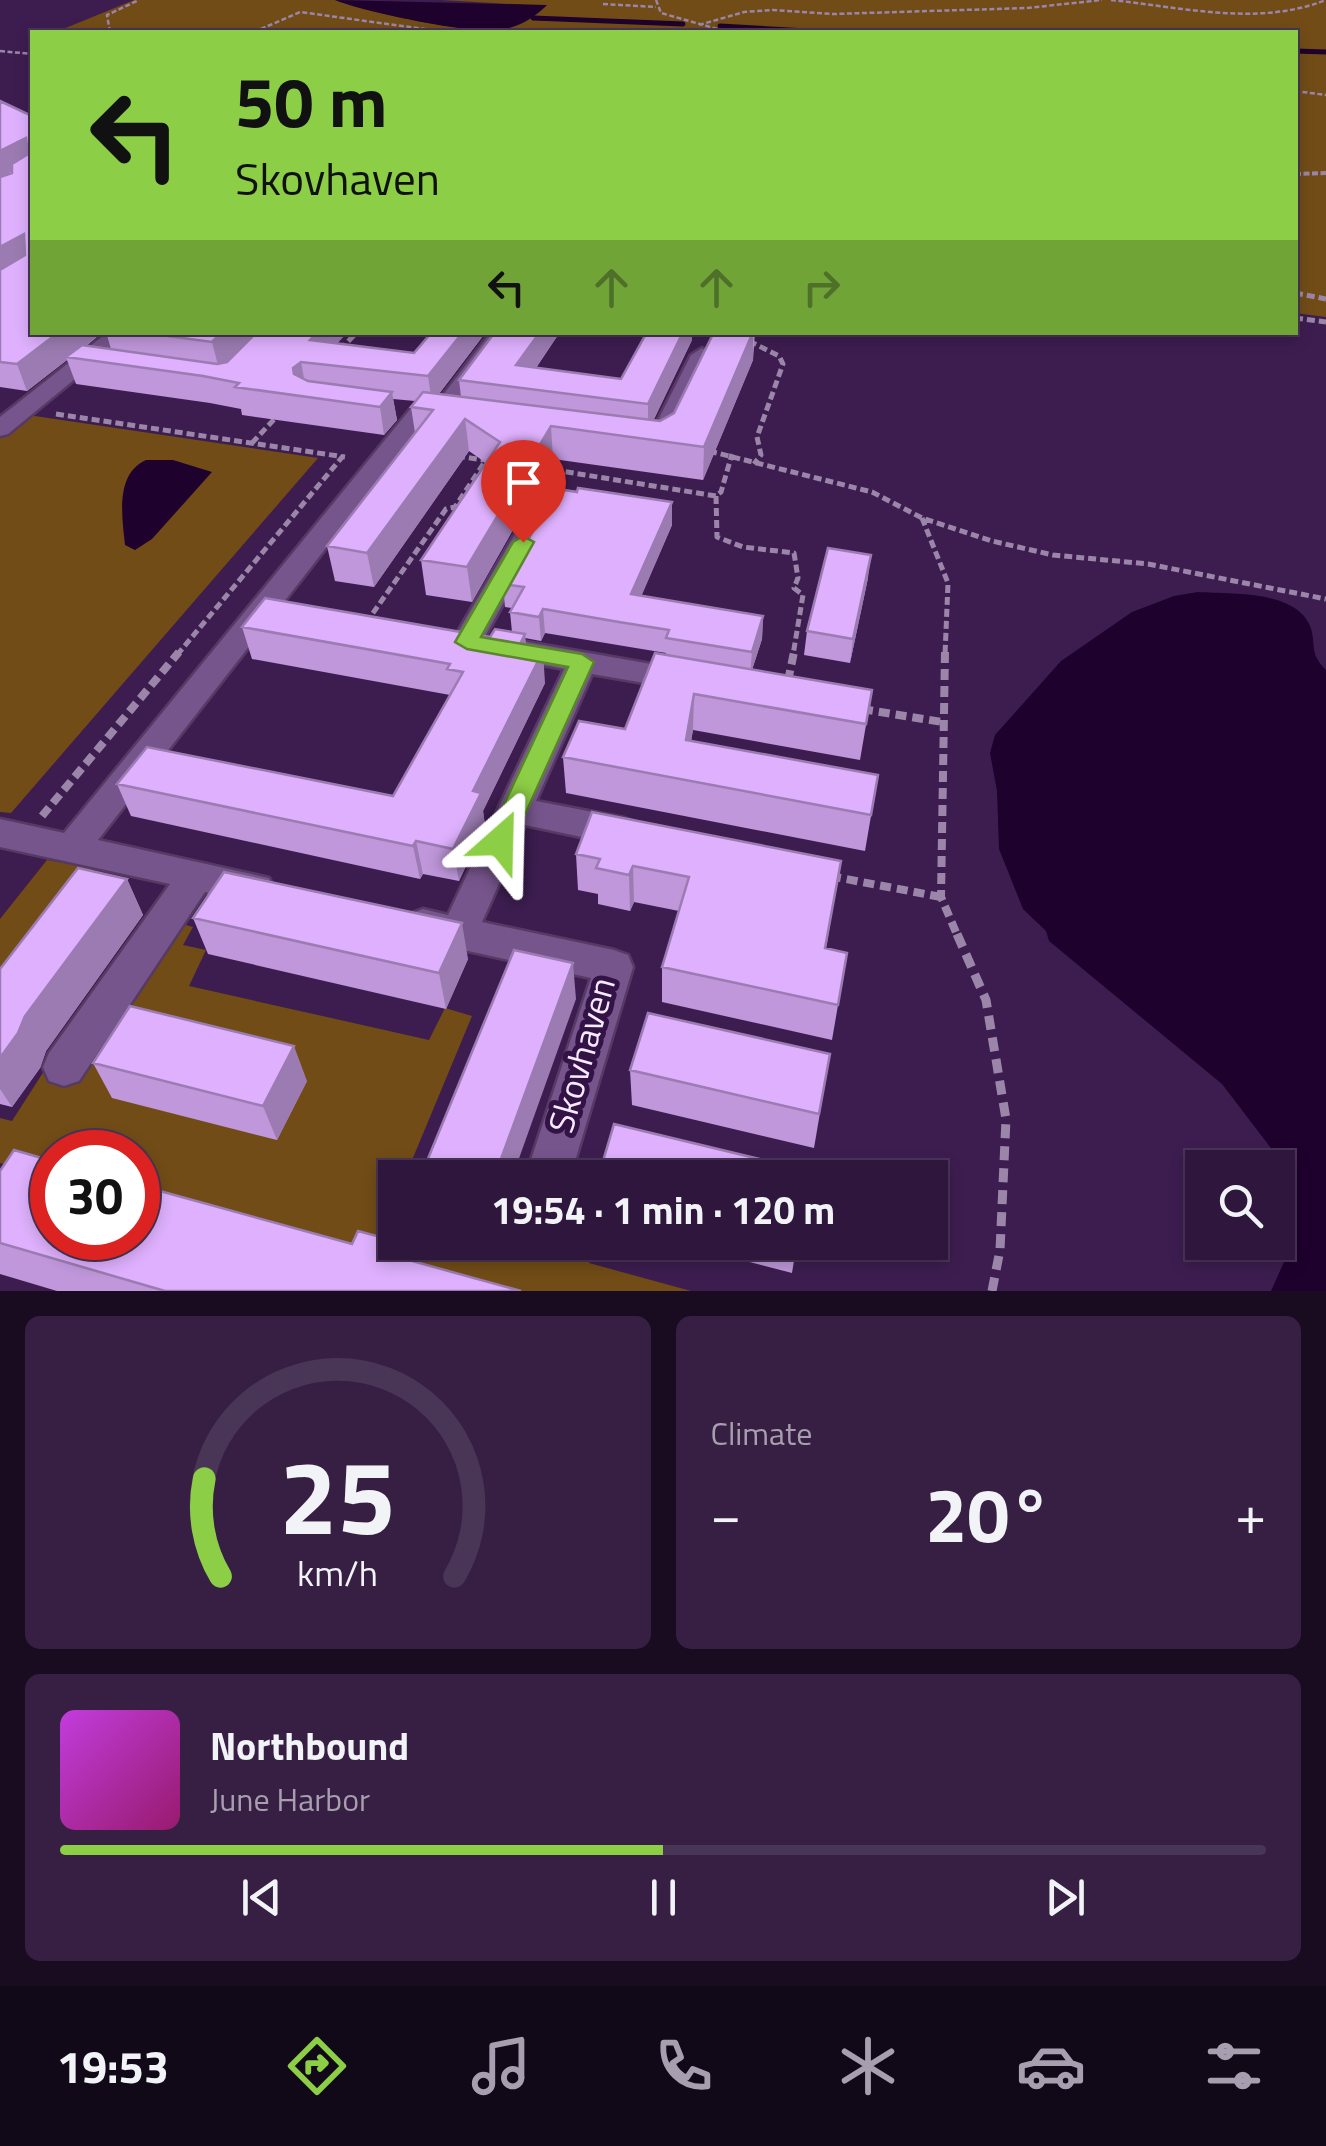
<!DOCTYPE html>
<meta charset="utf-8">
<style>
:root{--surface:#2e163c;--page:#361f43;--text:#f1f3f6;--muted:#a79faf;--line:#493556;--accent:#8cce45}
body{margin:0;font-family:"Titillium Web",sans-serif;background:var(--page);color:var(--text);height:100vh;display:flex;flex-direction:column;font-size:38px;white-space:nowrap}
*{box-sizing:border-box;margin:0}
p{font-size:32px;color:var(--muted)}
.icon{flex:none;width:55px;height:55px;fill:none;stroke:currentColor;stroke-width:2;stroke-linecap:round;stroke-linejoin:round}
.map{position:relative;height:1291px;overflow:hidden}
.panel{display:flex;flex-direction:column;gap:25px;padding:25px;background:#190c21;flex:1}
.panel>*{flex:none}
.guide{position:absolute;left:30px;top:30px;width:1268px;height:305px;border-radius:0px;box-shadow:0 5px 15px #0003,0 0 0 2px var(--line);background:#8cce45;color:#111;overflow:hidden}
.controls{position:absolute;left:1185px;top:1150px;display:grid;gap:20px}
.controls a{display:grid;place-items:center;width:110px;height:110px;border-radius:0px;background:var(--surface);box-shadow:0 5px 15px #0003,0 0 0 2px var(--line);font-size:50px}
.speed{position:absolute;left:30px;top:1130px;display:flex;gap:20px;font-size:50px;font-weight:700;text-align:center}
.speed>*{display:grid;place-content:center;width:130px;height:130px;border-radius:50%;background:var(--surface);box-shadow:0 5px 15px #0003,0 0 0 2px var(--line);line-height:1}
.speed .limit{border:15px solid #d22;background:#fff;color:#111}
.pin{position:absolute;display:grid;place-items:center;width:85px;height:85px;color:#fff;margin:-102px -42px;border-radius:50% 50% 50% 0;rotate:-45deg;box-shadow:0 0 10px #0007}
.pin .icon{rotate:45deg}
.me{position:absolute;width:110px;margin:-55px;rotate:25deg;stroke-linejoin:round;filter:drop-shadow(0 0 8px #0008)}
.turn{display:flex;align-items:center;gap:35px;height:210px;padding:0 40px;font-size:45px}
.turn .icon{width:130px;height:130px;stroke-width:2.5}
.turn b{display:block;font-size:70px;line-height:85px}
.lanes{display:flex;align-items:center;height:95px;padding:0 40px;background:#0003;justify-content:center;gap:50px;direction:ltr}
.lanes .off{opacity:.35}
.big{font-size:75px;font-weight:700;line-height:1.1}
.panel .widget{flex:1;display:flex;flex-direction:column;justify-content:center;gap:15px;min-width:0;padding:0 35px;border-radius:15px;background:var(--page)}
.panel .dial{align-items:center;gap:0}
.dial svg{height:260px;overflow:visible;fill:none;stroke:var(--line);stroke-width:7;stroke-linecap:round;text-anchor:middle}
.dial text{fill:var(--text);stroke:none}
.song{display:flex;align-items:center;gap:30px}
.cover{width:120px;height:120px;border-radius:15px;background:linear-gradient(135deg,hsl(290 70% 55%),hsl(320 70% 35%))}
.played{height:10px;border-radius:5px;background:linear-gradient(90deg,var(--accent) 50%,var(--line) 50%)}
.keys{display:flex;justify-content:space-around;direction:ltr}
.heat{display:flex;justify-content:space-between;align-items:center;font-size:55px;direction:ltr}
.panel .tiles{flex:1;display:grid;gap:25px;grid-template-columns:1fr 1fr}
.widget:last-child{grid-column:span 2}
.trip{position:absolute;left:378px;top:1160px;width:570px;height:100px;border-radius:0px;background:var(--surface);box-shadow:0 5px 15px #0003,0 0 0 2px var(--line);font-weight:700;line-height:100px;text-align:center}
.menu{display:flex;height:160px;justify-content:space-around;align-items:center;background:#120918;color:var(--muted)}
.menu .icon{width:70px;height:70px}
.menu .selected{color:var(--accent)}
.menu b{font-size:45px;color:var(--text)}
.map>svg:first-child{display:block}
</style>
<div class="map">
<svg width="1326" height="1291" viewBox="0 0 1326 1291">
<rect width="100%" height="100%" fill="#3d1d50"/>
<path fill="#714c17" d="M134 0H335C366 12 467 33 498 30 518 28 533 19 546 6L441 0H1326V317L1295 313V32H56Z
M28 415 318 458 11 813 0 812V437Z
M47 860 93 868 0 989V919Z
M175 922 193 927 183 945 206 950 189 986 429 1040 445 1008 472 1016 405 1177 395 1178V1242L592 1243 589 1263 691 1291H468L138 1199V1152H52V1175L0 1163V1118L12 1121 44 1071 72 1075Z"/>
<path fill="#1e012d" d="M335 0 547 5C532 19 519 27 499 30 469 34 365 12 335 0Z
M146 460H173L212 472 152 539 135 550 125 545C122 516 115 474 146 460Z
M1198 592C1229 594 1296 590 1310 626 1317 644 1308 652 1326 670V1291H1271L1289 1251 1277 1156 1222 1084 1049 941 1046 931 1023 909 999 849 997 791 990 753 995 735 1061 661 1132 612 1174 596Z"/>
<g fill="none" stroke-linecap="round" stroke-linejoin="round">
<path stroke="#1e012d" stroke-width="5" d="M533 18 683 24
M720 26 825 32
M1295 51 1326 52"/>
<defs>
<path id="street" d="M108 332H132L8 434 0 436V417Z
M491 332H512L448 420 440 422 429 416 98 840 269 878 274 888 269 898 256 903 205 892 79 1081 64 1086 49 1081 43 1067 49 1053 170 884 0 847V819L64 833 412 407 420 405 431 411Z
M702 348 713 355 670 444 658 451 644 449 641 444 649 438 691 355Z
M539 507 552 515 482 642 478 649H456L452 642 526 515Z
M504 638 685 670 696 673 700 680 696 687 685 690 592 674 536 801 624 818 636 822 642 832 636 842 624 846 525 825 482 922 614 950 628 955 633 967 570 1178H525L591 978 423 941 410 936 404 925 410 914 423 909 448 915 564 669 493 655 489 648 493 641Z"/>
</defs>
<use href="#street" stroke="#563a64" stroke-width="5"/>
<path stroke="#9b86a9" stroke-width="2.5" stroke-dasharray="5 2.5" stroke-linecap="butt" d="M656 0 661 13 728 32
M1111 0C1182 7 1257 27 1326 0
M603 4 656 7
M699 25 744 12 773 10 833 14 1027 8 1102 0
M110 32 107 15 139 0
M145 32H183
M254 32 300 12 446 32
M525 32H647
M0 51 32 54
M1295 91 1326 95"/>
<path stroke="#9b86a9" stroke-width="4" stroke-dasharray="6 2.5" stroke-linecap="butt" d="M1295 174 1326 173"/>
<path stroke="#9b86a9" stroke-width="5" stroke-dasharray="8 4" stroke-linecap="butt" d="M1295 293 1326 299
M1295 318 1326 322
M749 341 779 356 783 364 757 437 761 455 754 464
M340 350 357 332
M56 414 345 457
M252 443 280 413
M709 451 872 492 922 518 992 541 1053 555 1148 564 1326 599
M457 456 490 461
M542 468 716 496 721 492 732 454
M716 496 717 537 743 547 794 553 798 578 794 588 803 595 793 655
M922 518 948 583 945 655
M366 623 446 509 455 507 486 460
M177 655 343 456"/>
<path stroke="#9b86a9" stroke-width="8" stroke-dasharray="11 6" stroke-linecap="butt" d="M945 652 941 897 958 937
M788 681 794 652
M862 709 942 722
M42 816 179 652
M830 876 941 897"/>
<path stroke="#9b86a9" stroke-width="9" stroke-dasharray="14 8" stroke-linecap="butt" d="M957 934 986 1000 1006 1119 1000 1250 992 1291"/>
<use href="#street" fill="#76548c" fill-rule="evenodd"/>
</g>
<path fill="#bf97da" d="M0 101 32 116V332H103L86 346 111 349 106 332H256L414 353 432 332H486L439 394 461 397 459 380 495 332H560L536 368 621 379 692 340 653 421H660L674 413 714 332H755L753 360 703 480 553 459 472 602 426 595 421 560 486 463 469 451 374 587 335 581 327 546 415 433 411 407 415 401 393 399 397 420 384 435 242 415 241 409 210 403 76 384 67 360 27 391 0 387Z
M552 488 672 502V525L641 596 763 616 762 639 752 670 872 690 860 760 693 730 691 741 878 775 865 851 566 793 563 757 625 729 666 653 545 633 541 641 525 638 526 648 545 683 483 811 485 825 459 881 423 874 420 879 131 816 117 784 393 796 450 695 252 659 242 627 490 637 512 632 510 612 512 608 505 607 503 584 553 496Z
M868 578 850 663 804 655 807 631Z
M576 854 841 861 826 948 847 953 832 1040 662 1002V967L679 911 634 902 630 911 598 904V894L578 890Z
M127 879 143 915 46 1051 40 1068 12 1107 0 1104V969Z
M193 918 468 959 446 1009 208 954Z
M830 1054 814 1148 632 1105 630 1070Z
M93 1063 307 1081 277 1140 112 1098Z
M0 1171 394 1256 521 1291H57L0 1274Z
M673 1242H797L792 1273Z"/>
<path fill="#9b7bb1" d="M26 138 32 160 0 178V151Z
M24 234 32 258 0 277V247Z
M59 332H102L70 358 66 357 67 360 27 391 17 364Z
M222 332H256L219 369 212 342Z
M317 332H348L318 364 310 340Z
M463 332H486L432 403 428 376Z
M540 332H560L522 388 516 365Z
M683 332H692V340L648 432V404Z
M753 332V360L703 480 704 447Z
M301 362 306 389 299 396 293 368Z
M392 392 397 420 384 435 380 407Z
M465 419 469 451 374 587 367 553Z
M551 426 553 459 472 602 467 567Z
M672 502V525L632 618 631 594Z
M871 555 868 578 850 663 853 639Z
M543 609 545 633 541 641 539 617Z
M763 616 762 639 750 676 752 652Z
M525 634 528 666 519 646Z
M543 651 545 683 483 811 485 825 459 881 453 849 473 791Z
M694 694 693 730 685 776 686 740Z
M416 841 423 874 420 879 413 846Z
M633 866 634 902 630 911 629 875Z
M127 879 143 915 46 1051 40 1068 12 1107 0 1089V1058L25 1016Z
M462 923 468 959 446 1009 439 973Z
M573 963 576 999 512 1178H494Z
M294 1046 307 1081 277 1140 263 1106Z
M388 1239 402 1280 383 1253Z"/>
<path fill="#deb0fd" stroke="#9b7bb1" stroke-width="2.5" d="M0 101 32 116V332H59L17 364 0 362V270L25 255 24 234 0 247V177L12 173V164L28 154 26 138 0 151Z
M138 332H222L212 342Z
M257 332H317L310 340 414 353 432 332H463L428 376 301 362 293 368 294 374 308 381 392 392 380 407 235 387 239 383 203 376 66 357 82 345 217 364 227 362Z
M495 332H540L516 365 621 379 647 332H683L648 404 459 380Z
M714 332H753L704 447 551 426 467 567 421 560 500 442 465 419 367 553 327 546 433 410 411 407 423 392 660 421 674 413Z
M552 488 577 492 578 488 672 502 631 594 763 616 752 652 666 638 669 630 619 622 543 609 539 617 510 612 524 587 503 584 554 494Z
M828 548 871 555 853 639 807 631Z
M265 598 490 637 495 629 525 634 519 646 543 651 473 791 481 793 453 849 416 841 413 846 117 784 147 747 393 796 463 672 447 669 450 664 242 627Z
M655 653 872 690 866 724 694 694 686 740 878 775 871 815 563 757 579 721 625 729Z
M592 812 841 861 825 948 847 953 838 1005 662 967 689 877 633 866 629 875 596 868 600 859 576 854Z
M78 868 127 879 25 1016 18 1033 0 1058V969Z
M224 872 462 923 439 973 193 918Z
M514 950 573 963 494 1178H420Z
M130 1006 294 1046 263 1106 93 1063Z
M648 1013 830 1054 819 1114 630 1070Z
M614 1124 809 1171 808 1178H598Z
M14 1150 52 1161V1238H138V1185L352 1244 358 1231 388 1239 383 1253 521 1291H165L0 1243V1171Z"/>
<path fill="#8cce45" stroke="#5b862d" stroke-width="2.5" d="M523 536 534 542 481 637 582 654 594 662 513 841 510 848 500 851 490 848 487 841 568 667 467 649 455 642 513 542Z"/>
<g text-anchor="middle" stroke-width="10" stroke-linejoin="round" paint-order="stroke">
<g font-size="35" fill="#f6ebfe" stroke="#331245">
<text transform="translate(582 1055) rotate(-74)" y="12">Skovhaven</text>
</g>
</g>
</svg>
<div class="controls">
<a><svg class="icon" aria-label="search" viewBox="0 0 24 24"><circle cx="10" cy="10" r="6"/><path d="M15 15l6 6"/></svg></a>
</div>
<div class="speed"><div class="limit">30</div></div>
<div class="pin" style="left:523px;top:542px;background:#d93025"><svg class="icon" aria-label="arrive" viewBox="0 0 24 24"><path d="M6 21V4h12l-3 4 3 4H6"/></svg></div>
<svg class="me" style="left:500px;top:841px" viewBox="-20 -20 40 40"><path d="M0-17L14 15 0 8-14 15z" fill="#8cce45" stroke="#fff" stroke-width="4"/></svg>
<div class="trip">19:54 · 1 min · 120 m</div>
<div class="guide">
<div class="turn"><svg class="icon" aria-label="left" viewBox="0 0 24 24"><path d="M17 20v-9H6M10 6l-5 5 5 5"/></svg><div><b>50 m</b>Skovhaven</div></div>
<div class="lanes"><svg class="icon" aria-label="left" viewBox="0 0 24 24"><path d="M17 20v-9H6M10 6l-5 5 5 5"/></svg><svg class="icon off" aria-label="ahead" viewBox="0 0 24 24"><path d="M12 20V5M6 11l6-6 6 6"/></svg><svg class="icon off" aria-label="ahead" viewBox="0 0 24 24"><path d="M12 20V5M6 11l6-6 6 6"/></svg><svg class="icon off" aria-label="right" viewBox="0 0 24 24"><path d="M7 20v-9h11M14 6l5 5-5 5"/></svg></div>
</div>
</div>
<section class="panel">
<div class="tiles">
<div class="widget dial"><svg viewBox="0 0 100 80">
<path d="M14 69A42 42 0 1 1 86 69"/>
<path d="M14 69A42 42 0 0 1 9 39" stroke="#8cce45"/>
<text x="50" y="56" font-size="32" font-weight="700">25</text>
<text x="50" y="72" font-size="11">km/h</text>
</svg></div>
<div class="widget"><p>Climate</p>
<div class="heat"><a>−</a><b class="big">20°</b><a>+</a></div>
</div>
<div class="widget">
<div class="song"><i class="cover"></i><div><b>Northbound</b><p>June Harbor</p></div></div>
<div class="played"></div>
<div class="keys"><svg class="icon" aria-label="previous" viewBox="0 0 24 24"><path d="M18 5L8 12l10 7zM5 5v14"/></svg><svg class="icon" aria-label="pause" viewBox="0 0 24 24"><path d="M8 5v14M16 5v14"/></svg><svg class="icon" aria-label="next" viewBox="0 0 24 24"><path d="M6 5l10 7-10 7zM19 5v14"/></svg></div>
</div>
</div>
</section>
<nav class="menu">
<b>19:53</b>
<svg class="icon selected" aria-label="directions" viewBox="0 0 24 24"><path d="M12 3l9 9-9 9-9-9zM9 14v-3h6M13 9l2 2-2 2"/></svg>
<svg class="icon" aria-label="music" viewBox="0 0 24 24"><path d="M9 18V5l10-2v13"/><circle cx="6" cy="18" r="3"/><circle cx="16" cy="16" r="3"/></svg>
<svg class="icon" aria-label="phone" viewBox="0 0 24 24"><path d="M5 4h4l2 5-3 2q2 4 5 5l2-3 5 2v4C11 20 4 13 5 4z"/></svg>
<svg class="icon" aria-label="climate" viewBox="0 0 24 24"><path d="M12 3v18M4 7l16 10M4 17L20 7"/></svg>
<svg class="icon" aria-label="car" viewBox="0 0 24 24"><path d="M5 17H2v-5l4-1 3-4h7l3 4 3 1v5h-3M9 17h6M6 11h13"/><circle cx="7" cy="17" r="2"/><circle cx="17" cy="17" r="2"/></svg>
<svg class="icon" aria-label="filters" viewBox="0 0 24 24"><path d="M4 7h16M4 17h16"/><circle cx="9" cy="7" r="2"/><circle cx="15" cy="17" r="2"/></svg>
</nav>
